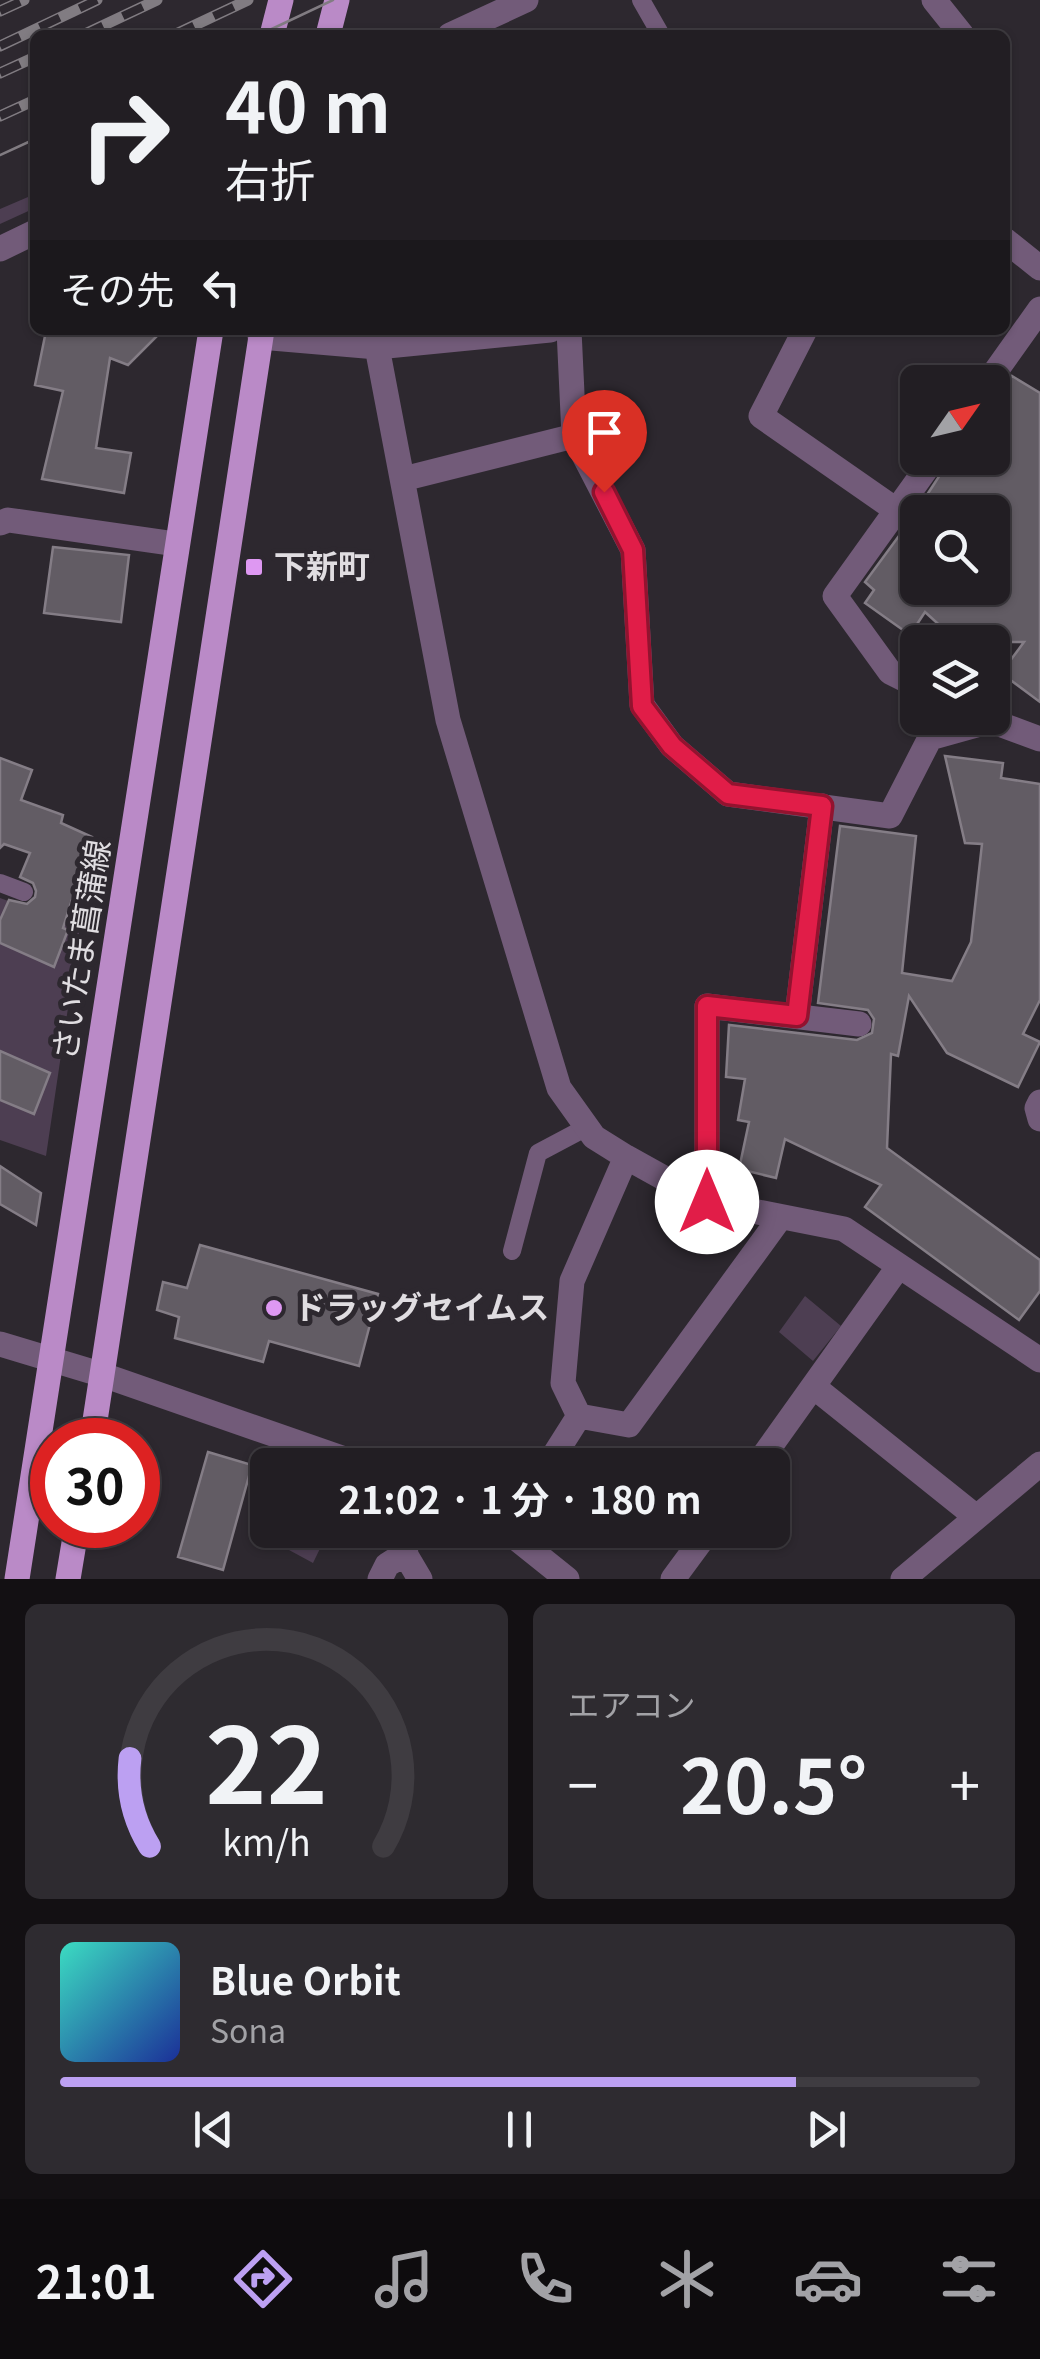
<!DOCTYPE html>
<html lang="ja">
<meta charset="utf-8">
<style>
:root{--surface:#221e23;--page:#2e2b30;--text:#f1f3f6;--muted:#a2a2a6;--line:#3f3c41;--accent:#bca0f2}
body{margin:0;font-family:Georgia,"Noto Sans JP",serif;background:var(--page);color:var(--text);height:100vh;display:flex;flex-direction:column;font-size:38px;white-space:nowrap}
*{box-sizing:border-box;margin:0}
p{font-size:32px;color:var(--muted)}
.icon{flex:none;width:55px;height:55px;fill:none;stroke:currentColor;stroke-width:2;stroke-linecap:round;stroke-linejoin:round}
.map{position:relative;height:1579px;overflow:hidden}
.side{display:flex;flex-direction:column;gap:25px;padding:25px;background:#131013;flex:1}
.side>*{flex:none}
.top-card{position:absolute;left:30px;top:30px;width:980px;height:305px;border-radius:15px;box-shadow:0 2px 8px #0004,0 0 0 2px var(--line);background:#221e23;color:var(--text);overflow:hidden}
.needle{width:65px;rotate:56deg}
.buttons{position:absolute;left:900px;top:365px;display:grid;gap:20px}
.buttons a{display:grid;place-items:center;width:110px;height:110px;border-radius:15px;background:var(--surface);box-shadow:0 2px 8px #0004,0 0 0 2px var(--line);font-size:50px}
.speed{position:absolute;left:30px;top:1418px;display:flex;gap:20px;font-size:50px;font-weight:700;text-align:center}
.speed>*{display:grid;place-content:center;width:130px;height:130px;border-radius:50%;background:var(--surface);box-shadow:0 2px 8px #0004,0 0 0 2px var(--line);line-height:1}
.speed .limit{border:15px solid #d22;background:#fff;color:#111}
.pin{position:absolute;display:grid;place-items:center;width:85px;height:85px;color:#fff;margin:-102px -42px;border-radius:50% 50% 50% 0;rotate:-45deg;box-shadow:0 0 10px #0007}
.pin .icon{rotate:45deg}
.me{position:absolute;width:110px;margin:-55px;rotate:0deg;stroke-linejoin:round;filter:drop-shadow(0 0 8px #0008)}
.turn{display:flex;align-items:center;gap:35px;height:210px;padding:0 30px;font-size:45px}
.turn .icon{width:130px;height:130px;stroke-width:2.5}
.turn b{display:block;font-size:70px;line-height:85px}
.then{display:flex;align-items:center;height:95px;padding:0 30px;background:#0003;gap:20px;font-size:38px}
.big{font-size:75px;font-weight:700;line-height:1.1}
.side .tile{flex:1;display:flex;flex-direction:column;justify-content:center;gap:15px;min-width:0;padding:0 35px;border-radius:15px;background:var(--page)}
.side .dial{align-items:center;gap:0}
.dial svg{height:260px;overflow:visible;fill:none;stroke:var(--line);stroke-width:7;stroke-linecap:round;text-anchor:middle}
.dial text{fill:var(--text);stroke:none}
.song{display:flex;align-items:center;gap:30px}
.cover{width:120px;height:120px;border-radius:15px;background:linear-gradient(135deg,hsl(170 70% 55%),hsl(230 70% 35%))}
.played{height:10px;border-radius:5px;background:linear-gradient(90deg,var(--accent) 80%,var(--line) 80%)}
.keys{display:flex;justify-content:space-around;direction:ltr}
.heat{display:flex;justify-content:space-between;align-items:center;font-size:55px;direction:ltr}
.side .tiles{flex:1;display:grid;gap:25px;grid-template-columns:1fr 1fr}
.tile:last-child{grid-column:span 2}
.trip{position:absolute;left:250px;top:1448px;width:540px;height:100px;border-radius:15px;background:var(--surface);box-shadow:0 2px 8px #0004,0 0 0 2px var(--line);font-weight:700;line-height:100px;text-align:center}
.tab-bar{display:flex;height:160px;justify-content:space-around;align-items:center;background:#0e0c0e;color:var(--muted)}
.tab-bar .icon{width:70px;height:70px}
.tab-bar .on{color:var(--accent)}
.tab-bar b{font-size:45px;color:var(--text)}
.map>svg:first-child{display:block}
</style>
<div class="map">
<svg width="1040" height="1579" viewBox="0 0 1040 1579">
<rect width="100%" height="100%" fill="#2d282f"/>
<path fill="#4d3e52" d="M35 194V208L0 224V209Z
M0 898 80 927 46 1156 0 1140Z
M805 1296 841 1326 813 1361 779 1332Z
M300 1530H329L313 1563 289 1550Z"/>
<path fill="#625c64" stroke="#847d86" stroke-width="2.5" d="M42 330H163L128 365 110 358 96 448 131 453 124 493 42 479 63 391 35 385 45 336 41 334Z
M1012 376 1040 393V702L1001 673 1024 642H958L925 612 910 635 865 603 874 590 865 582 918 510V588H992V512H939L923 501 951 458H992V401Z
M53 547 129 555 121 622 44 613Z
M945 756 1003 763 1001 778 1040 784V1000L1023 1034 1040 1042 1018 1087 947 1053 909 996 898 1056 891 1054 887 1148 1040 1260V1291L1019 1320 865 1207 881 1185 785 1139 776 1178 739 1169 749 1122 738 1120 745 1079 726 1077 729 1025 857 1040 872 1033 874 1019 868 1010 818 1003 840 826 916 836 902 973 952 981 971 942 982 844 965 843Z
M0 758 32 770 21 800 63 815 61 823 92 837 63 928 68 930 54 967 0 943V920L9 900 27 904 35 897 36 891 33 883 20 877 30 853 4 844 0 848Z
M0 1051 50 1073 34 1114 0 1100Z
M0 1166 41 1193 36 1225 0 1204Z
M200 1245 378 1294 359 1366 269 1341 263 1362 175 1338 179 1317 157 1310 163 1282 187 1288Z
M208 1452 252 1465 223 1570 178 1557Z"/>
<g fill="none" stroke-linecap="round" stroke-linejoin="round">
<path stroke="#725b79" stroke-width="18" d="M641 0 661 35
M0 883 24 892
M512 1251 538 1153 587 1127"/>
<path stroke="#725b79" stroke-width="25" d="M934 0 962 35
M1005 240 1040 268
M569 330 574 436 633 550 642 705 672 746 728 794 890 816 930 738 991 721
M805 330 761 416 896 510
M260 337 377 347 448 720 559 1088 594 1137 626 1157 707 1202 844 1229 1040 1360
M377 347 550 330
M988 382 1040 309
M403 479 574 436
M0 523 8 520 176 544
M918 686 890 672 835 596 934 458
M983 718 1040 739
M797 1016 822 806
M1040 1102 1037 1108 1040 1119
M707 1202V1006L859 1024
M0 1344 103 1375 362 1465
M814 1387 975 1516
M579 1416 563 1383 572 1281 626 1157
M548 1465 579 1416 629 1425 780 1218
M757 1465 899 1266
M391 1530 420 1579
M506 1530 567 1579
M380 1579 387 1565 406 1553
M673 1579 709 1530
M903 1579 1040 1464"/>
<path stroke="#725b79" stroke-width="25" d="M450 35 526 0
M0 249 35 232"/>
<path stroke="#ba8ac7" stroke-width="25" d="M272 35 281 0
M328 35 337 0
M92 1440 262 330
M17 1579 211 330
M68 1579 77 1525"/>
<path stroke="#817c82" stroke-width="2.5" d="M259 35 333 0
M0 155 35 139"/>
<defs>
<path id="rail" d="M0 11 24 0
M83 35 157 0
M174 35 248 0
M0 46 97 0
M0 73 35 57
M0 116 35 100"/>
</defs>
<use href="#rail" stroke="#817c82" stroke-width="11"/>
<use href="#rail" stroke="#2d282f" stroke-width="8" stroke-dasharray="22" stroke-linecap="butt"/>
</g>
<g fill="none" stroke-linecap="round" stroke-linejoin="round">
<defs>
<path id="route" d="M604 492 633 550 642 706 672 746 728 794 822 806 797 1016 707 1006V1202"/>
</defs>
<use href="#route" stroke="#92132f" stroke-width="25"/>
<use href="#route" stroke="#e11d48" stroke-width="18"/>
</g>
<g fill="#de98f2" stroke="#2d282f" stroke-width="4">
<rect x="244" y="557" width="20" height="20" rx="5"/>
<circle cx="274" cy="1308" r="10"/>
</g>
<g text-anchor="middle" stroke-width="10" stroke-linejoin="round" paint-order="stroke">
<g font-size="32" font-weight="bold" fill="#e0dde1" stroke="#2d282f" text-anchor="start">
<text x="274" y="578">下新町</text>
<text x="294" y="1319">ドラッグセイムス</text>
</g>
<g font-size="32" fill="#e0dde1" stroke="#2d282f">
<text transform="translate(82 950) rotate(-81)" y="11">さいたま菖蒲線</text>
</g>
</g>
</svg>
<div class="buttons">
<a><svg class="needle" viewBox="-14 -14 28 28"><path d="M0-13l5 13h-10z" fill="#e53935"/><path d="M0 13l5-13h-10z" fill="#a2a2a6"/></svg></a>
<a><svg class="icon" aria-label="search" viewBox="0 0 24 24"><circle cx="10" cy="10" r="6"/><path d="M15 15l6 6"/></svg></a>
<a><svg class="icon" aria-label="layers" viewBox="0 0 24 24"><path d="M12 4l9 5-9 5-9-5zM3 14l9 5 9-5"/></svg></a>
</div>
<div class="speed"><div class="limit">30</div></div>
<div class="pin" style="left:604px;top:492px;background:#d93025"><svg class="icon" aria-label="arrive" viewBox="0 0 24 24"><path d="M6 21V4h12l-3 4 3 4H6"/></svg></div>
<svg class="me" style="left:707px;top:1202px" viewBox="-20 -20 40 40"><circle r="19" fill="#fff"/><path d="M0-13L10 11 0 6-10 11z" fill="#e11d48"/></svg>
<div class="trip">21:02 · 1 分 · 180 m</div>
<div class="top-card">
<div class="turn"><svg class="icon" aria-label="right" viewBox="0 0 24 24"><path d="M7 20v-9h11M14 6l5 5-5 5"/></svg><div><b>40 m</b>右折</div></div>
<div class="then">その先<svg class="icon" aria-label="left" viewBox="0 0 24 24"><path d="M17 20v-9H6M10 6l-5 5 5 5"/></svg></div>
</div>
</div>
<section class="side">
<div class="tiles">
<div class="tile dial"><svg viewBox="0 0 100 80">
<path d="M14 69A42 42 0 1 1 86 69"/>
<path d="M14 69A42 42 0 0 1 8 42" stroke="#bca0f2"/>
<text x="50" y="56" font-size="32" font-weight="700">22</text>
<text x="50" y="72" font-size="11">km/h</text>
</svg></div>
<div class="tile"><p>エアコン</p>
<div class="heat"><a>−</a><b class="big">20.5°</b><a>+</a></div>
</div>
<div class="tile">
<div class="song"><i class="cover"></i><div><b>Blue Orbit</b><p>Sona</p></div></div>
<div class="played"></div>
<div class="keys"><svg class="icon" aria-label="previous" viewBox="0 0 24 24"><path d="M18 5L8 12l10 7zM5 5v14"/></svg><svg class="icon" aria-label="pause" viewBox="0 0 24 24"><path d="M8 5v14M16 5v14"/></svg><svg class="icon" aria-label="next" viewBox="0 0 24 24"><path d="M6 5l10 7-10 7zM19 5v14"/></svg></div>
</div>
</div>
</section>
<nav class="tab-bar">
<b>21:01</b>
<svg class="icon on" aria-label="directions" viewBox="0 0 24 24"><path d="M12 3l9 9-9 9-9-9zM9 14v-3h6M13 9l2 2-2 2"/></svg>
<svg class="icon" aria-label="music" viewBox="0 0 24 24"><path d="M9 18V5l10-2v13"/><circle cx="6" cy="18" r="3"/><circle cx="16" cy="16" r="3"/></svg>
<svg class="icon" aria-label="phone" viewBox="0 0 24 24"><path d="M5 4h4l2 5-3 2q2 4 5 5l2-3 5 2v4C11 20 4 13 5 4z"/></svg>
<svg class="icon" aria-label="climate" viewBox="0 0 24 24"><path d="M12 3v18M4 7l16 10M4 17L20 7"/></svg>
<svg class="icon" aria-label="car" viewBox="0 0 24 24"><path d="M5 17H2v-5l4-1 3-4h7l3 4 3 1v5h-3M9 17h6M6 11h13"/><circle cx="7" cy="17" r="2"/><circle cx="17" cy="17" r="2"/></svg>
<svg class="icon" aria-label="filters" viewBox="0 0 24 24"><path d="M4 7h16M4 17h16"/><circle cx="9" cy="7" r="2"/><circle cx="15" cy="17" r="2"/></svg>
</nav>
